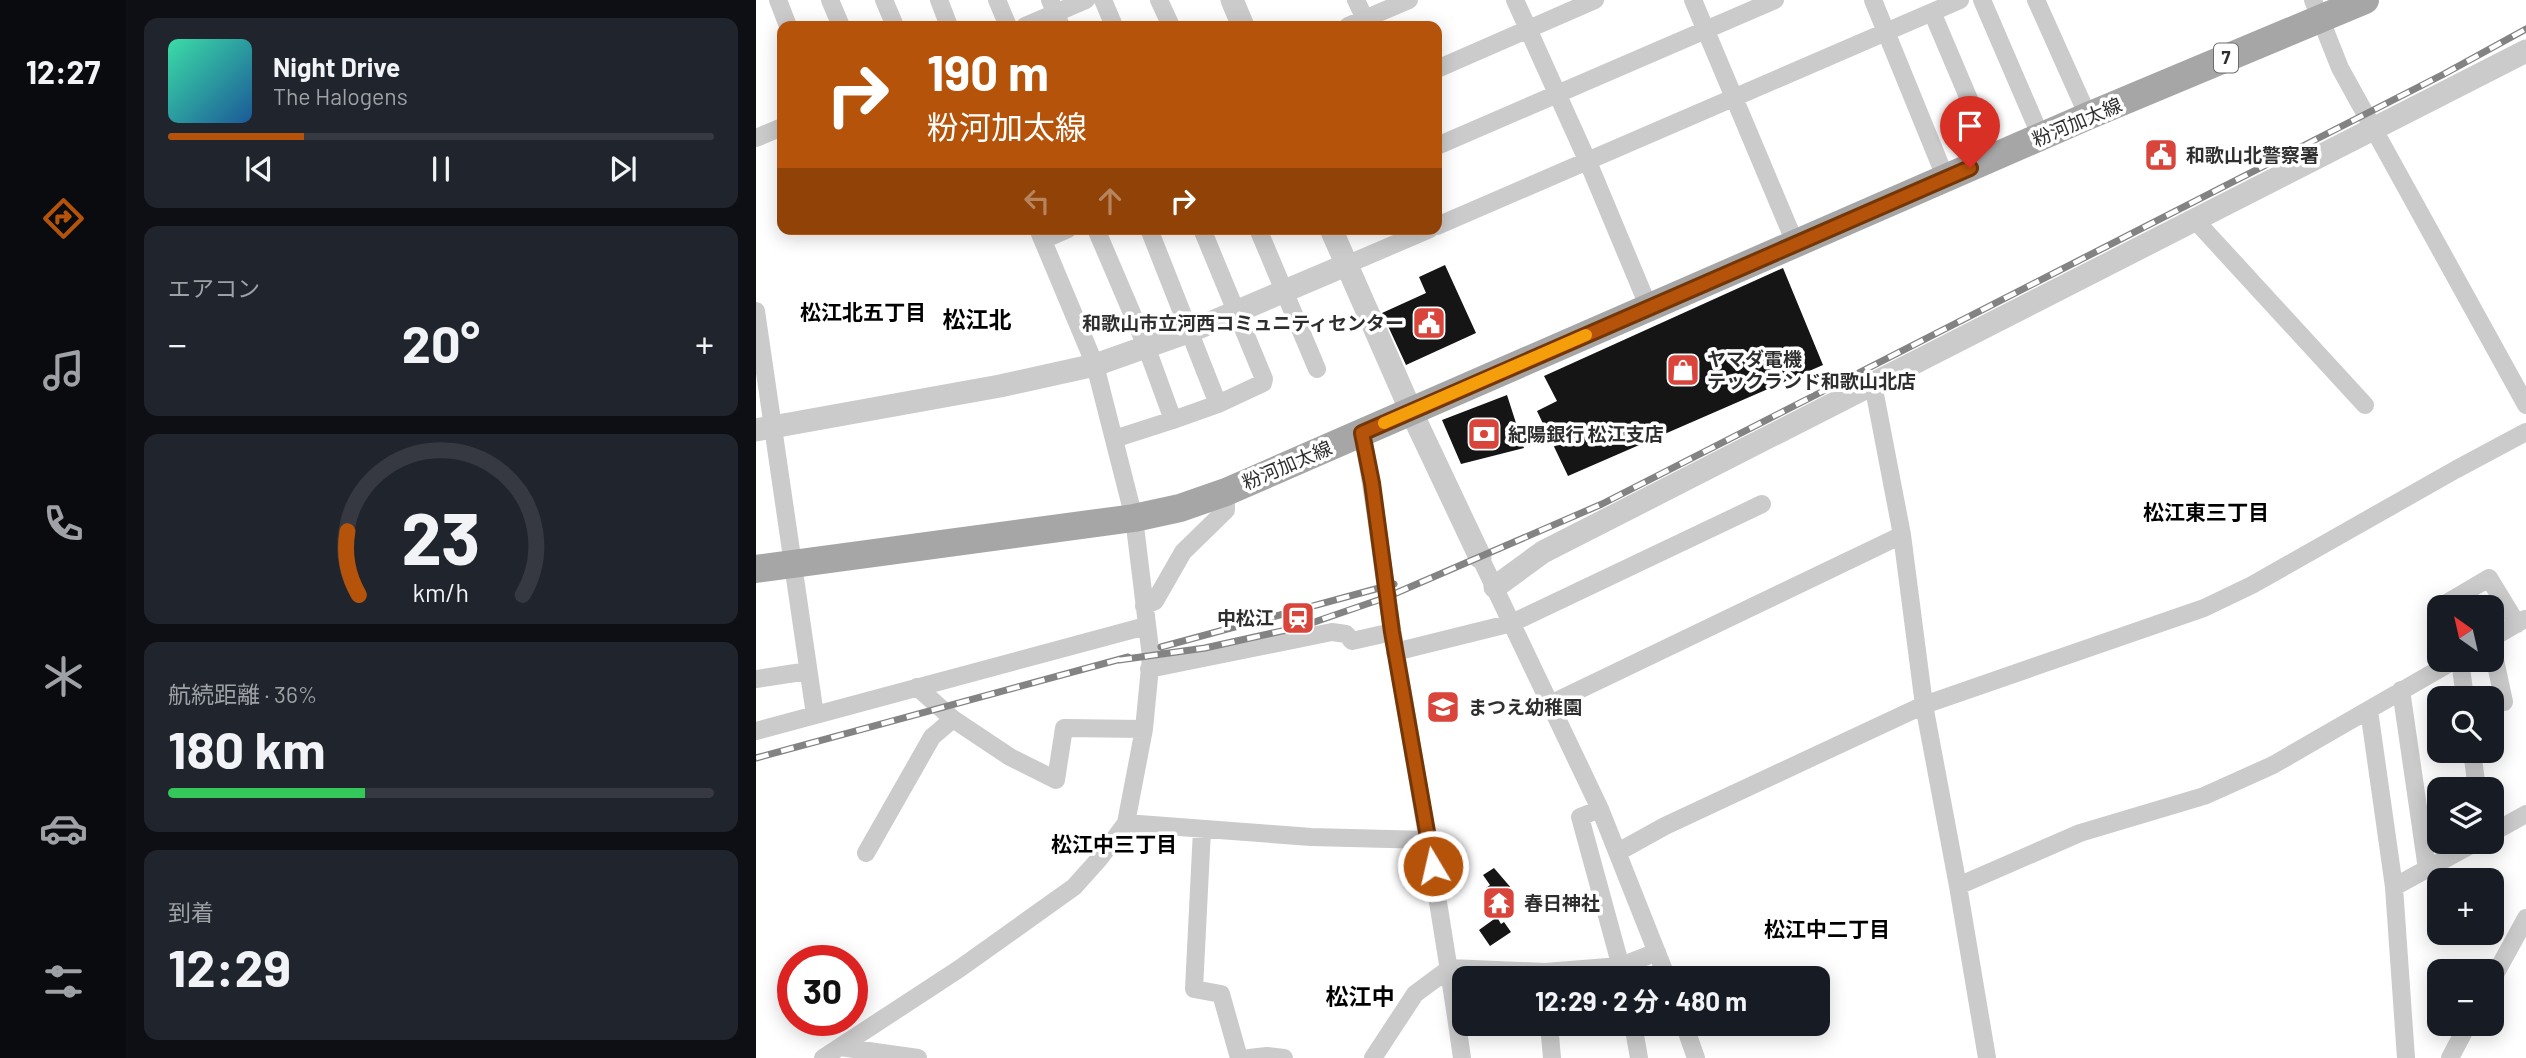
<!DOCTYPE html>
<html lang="ja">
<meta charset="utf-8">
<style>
:root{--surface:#171b24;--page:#20242c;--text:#f1f3f6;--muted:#9ea1a6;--line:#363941;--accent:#b45309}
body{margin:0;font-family:Barlow,"Noto Sans JP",sans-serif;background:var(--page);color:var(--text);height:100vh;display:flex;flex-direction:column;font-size:26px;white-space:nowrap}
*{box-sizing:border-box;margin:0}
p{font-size:23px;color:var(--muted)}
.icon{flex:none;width:38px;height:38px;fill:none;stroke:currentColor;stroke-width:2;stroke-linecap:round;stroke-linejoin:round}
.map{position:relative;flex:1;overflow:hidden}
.drawer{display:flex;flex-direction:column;gap:18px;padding:18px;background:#0d0f14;width:630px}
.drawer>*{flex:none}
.hud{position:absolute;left:21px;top:21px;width:665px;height:214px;border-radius:14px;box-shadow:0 4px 18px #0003;background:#b45309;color:#fff;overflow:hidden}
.needle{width:46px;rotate:326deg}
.buttons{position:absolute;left:1671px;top:595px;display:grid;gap:14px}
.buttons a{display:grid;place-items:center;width:77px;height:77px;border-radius:14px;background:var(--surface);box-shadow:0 4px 18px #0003;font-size:35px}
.speed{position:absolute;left:21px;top:945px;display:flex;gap:14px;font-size:35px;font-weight:700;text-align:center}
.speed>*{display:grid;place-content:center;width:91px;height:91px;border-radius:50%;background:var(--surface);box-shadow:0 4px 18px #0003;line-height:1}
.speed .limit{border:10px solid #d22;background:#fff;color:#111}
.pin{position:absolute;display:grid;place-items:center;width:60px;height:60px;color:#fff;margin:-72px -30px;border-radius:50% 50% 50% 0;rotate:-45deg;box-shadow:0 0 7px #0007}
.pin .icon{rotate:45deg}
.me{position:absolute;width:77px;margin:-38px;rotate:351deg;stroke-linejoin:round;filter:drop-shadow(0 0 5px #0008)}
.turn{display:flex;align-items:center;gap:24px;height:147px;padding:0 35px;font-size:32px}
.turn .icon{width:91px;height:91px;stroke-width:2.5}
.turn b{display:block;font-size:49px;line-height:60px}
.lanes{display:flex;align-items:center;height:66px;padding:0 35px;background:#0003;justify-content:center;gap:35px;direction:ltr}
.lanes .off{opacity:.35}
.big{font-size:52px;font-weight:700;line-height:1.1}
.drawer .tile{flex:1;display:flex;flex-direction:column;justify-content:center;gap:10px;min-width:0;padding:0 24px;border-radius:14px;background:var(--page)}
.drawer .dial{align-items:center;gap:0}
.dial svg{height:182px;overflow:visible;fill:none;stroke:var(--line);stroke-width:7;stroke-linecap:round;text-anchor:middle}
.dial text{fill:var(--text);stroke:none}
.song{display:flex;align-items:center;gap:21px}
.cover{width:84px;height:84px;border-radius:10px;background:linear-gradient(135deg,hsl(160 70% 55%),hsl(210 70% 35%))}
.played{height:7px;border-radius:4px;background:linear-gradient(90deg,var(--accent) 25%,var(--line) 25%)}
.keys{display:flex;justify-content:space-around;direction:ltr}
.heat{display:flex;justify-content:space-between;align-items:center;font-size:38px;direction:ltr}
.charge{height:10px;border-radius:5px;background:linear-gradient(90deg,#34c759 36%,var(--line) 0)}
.trip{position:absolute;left:696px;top:966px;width:378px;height:70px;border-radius:14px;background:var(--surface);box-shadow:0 4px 18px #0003;font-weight:700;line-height:70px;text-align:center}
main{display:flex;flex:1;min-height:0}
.tab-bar{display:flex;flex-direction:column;width:126px;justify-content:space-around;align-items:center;background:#090b0e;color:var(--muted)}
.tab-bar .icon{width:49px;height:49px}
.tab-bar .on{color:var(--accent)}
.tab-bar b{font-size:32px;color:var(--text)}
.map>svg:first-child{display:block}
</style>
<main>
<nav class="tab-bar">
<b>12:27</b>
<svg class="icon on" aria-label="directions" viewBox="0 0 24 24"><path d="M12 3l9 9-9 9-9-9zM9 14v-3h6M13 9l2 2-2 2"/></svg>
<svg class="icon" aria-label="music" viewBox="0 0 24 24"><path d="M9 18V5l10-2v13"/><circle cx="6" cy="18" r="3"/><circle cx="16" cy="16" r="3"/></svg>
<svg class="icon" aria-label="phone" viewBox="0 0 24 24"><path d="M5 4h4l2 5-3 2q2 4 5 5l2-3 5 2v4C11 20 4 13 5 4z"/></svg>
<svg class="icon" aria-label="climate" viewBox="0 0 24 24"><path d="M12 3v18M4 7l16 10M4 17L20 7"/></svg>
<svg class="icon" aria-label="car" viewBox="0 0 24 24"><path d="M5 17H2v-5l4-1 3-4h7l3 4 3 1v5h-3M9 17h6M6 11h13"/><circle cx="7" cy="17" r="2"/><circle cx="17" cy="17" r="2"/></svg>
<svg class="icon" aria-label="filters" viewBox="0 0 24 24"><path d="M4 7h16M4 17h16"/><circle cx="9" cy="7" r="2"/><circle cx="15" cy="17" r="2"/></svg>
</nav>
<section class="drawer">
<div class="tile">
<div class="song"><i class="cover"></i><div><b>Night Drive</b><p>The Halogens</p></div></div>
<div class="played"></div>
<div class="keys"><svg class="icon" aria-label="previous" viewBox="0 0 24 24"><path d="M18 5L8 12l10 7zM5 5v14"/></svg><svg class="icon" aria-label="pause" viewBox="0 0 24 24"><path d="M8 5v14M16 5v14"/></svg><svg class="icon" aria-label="next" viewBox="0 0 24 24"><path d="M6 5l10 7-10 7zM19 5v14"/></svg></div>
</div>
<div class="tile"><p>エアコン</p>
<div class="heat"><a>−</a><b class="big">20°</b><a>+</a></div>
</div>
<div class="tile dial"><svg viewBox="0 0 100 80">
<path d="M14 69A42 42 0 1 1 86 69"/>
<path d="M14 69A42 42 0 0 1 9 41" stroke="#b45309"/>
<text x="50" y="56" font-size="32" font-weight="700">23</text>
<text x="50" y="72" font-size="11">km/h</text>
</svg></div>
<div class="tile"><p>航続距離 · 36%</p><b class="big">180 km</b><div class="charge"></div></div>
<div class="tile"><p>到着</p><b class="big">12:29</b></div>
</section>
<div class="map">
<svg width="1770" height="1058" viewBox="0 0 1770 1058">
<rect width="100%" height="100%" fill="#fff"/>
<path fill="#151515" d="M689 265 720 333 650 365 626 313 670 293 663 277Z
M1027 268 1067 365 812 476 781 411 801 401 788 376Z
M751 395 768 448 705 464 686 420Z
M738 868 756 889 753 892 755 895 747 901 744 896 739 900 730 888 734 885 727 875Z
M741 917 745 924 748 922 755 932 734 946 723 930Z"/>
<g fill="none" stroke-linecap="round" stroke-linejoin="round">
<path stroke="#cbcbcb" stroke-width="18" d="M22 0 32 26
M74 0 85 26
M128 0 139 26
M183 0 193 26
M241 0 252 26
M294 0 305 26
M347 0 358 26
M403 0 415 26
M600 0 609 19
M759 0 832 162 893 308
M937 0 1040 245
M1117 0 1190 179
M1226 0 1285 137
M1280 0 1332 116
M1557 0 1584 68 1770 405
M1176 12 1238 158
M269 26 330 0
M592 26 653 0
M681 69 839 0
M0 138 26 127
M681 146 1019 0
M1439 220 1609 405
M681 226 1204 0
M340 229 390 346 417 420 358 439
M393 229 462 404
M502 229 561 369
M287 240 312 229
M590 265 674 229
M0 311 59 715
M1117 384 1146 535 1168 705 1202 886 1231 1058
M417 420 462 404 507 383 508 379 446 229
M606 433C621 506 627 580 640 653 663 788 687 923 706 1058
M724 557 844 809 911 978
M388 606 399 601 427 552 470 510V492
M1684 607 1733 578 1761 624
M1736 638 1769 619
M1736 646 1748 702
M639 652 756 623 1006 504
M1704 660 1709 698
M393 669 576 632 590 634 596 641 636 632
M0 679 52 671
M1645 690 1671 869
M794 704 1146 535
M1613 710 1638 887 1650 1058
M197 719 254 757 300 780 308 728 388 729
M0 731 390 626
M1716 751 1721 789
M844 809 824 817 868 978
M370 823 555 837 672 840
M446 830 438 989 465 994 483 1058
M1736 833 1770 814
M862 852 909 826 1168 705 1448 608 1496 585 1699 470 1770 432
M110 853 176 737 197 719 161 687
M1202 886 1324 833 1448 796 1517 765 1699 660
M1638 887 1720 842
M1736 980 1770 918
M793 1024 796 1058
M877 1024 883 1058
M928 1024 940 1058
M84 1047 162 1058
M67 1058 203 969 318 887 344 858 370 823 388 729 395 657 378 518 339 365 282 229
M493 1058 511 1056 528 1058
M617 1058 659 994 694 968 789 972 865 966 901 952
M1694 1058 1712 1024"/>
<path stroke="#cbcbcb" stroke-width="23" d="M476 0 487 26
M575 229 655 411 724 557
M0 430 244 386 339 365 435 331 590 265
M739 587 787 552 1770 51"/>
<path stroke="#a6a6a6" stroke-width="28" d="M0 569 378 518 424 508 470 492 1332 116 1609 0"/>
<defs>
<path id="rail" d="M405 647 638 584
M363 660 449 648 544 627 631 597 846 504 1688 74 1770 29
M0 758 372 657"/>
</defs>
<use href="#rail" stroke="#838383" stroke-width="7"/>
<use href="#rail" stroke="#fff" stroke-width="4.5" stroke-dasharray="13" stroke-linecap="butt"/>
</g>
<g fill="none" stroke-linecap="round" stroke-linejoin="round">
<defs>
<path id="route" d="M677 866 636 632 616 483 606 433 1214 168"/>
</defs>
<use href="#route" stroke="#753606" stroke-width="18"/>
<use href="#route" stroke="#b45309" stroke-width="12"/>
<path stroke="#f59e0b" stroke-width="12" d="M628 423 830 335"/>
</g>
<defs>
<symbol id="civic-square" viewBox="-11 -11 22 22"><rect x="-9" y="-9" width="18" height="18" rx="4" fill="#d9443b" stroke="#fff"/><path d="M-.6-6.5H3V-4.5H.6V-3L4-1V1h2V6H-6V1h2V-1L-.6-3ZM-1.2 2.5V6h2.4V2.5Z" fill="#fff"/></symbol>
<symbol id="shop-square" viewBox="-11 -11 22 22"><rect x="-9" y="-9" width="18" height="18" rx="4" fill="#d9443b" stroke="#fff"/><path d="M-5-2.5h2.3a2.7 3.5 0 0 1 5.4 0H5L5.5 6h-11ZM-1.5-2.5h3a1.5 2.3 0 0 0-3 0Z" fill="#fff"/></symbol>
<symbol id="bank-square" viewBox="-11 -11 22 22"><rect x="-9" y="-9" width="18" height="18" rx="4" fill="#d9443b" stroke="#fff"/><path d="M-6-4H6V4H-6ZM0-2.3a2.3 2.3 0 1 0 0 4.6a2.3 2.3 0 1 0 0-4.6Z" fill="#fff"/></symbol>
<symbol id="station-square" viewBox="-11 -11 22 22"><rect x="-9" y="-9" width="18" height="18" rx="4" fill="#d9443b" stroke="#fff"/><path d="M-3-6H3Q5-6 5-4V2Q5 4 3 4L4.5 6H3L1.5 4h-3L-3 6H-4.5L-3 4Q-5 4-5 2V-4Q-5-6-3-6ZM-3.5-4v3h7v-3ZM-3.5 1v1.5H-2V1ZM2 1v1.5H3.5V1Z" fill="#fff"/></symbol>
<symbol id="school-square" viewBox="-11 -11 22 22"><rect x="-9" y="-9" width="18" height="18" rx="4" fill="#d9443b" stroke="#fff"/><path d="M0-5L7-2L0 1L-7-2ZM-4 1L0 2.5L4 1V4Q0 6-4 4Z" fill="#fff"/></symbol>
<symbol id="temple-square" viewBox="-11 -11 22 22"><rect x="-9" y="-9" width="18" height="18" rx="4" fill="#d9443b" stroke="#fff"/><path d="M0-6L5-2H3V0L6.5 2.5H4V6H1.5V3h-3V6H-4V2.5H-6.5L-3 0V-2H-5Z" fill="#fff"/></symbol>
</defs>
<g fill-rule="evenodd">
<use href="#civic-square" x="1386" y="136" width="38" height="38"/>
<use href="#civic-square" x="654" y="304" width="38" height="38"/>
<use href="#shop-square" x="908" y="351" width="38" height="38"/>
<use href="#bank-square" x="709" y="415" width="38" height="38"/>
<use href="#station-square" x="523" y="599" width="38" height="38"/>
<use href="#school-square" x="668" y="688" width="38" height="38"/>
<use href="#temple-square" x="724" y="884" width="38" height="38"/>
</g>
<g text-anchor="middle" stroke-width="7" stroke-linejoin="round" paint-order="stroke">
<rect fill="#fff" stroke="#6d6d6d" stroke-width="2" x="1458" y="43.5" width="24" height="29" rx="5"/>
<g font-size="18" font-weight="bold" fill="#2e2e2e">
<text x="1470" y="64">7</text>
</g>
<g font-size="19" fill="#2e2e2e" stroke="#fff">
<text transform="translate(1321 122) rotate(-23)" y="7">粉河加太線</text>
<text transform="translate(531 465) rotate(-23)" y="7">粉河加太線</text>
</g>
<g font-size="19" font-weight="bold" fill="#2e2e2e" stroke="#fff" text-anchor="start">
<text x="1430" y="162">和歌山北警察署</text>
<text x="648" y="330" text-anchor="end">和歌山市立河西コミュニティセンター</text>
<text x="951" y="366">ヤマダ電機<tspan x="951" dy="22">テックランド和歌山北店</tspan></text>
<text x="752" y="441">紀陽銀行 松江支店</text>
<text x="518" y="625" text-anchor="end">中松江</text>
<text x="712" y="714">まつえ幼稚園</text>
<text x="768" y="910">春日神社</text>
</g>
<g font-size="21" font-weight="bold" fill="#000" stroke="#fff">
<text x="107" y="320">松江北五丁目</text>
<text x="1450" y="520">松江東三丁目</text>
<text x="358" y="852">松江中三丁目</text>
<text x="1071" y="937">松江中二丁目</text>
</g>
<g font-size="23" font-weight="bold" fill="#000" stroke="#fff">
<text x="221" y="328">松江北</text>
<text x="604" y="1005">松江中</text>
</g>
</g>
</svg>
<div class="buttons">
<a><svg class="needle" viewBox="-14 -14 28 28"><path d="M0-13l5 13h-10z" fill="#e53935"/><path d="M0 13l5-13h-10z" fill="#9ea1a6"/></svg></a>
<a><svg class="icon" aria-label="search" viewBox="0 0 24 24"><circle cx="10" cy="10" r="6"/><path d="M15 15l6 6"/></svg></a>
<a><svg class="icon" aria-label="layers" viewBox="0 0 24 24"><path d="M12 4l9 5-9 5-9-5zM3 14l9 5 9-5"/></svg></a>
<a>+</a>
<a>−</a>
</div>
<div class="speed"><div class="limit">30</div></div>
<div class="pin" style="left:1214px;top:168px;background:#d93025"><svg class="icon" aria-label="arrive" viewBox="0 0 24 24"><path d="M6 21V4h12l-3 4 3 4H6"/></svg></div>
<svg class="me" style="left:677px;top:866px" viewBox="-20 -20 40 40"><circle r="17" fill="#b45309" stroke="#fff" stroke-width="3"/><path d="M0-11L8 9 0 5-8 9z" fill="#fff"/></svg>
<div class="trip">12:29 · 2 分 · 480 m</div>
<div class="hud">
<div class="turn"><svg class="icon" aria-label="right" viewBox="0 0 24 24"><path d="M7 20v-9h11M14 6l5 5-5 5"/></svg><div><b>190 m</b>粉河加太線</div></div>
<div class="lanes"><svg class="icon off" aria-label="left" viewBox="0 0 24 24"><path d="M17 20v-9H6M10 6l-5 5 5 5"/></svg><svg class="icon off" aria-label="ahead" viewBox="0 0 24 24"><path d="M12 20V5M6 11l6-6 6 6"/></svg><svg class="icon" aria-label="right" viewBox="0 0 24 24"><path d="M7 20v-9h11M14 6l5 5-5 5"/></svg></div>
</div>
</div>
</main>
